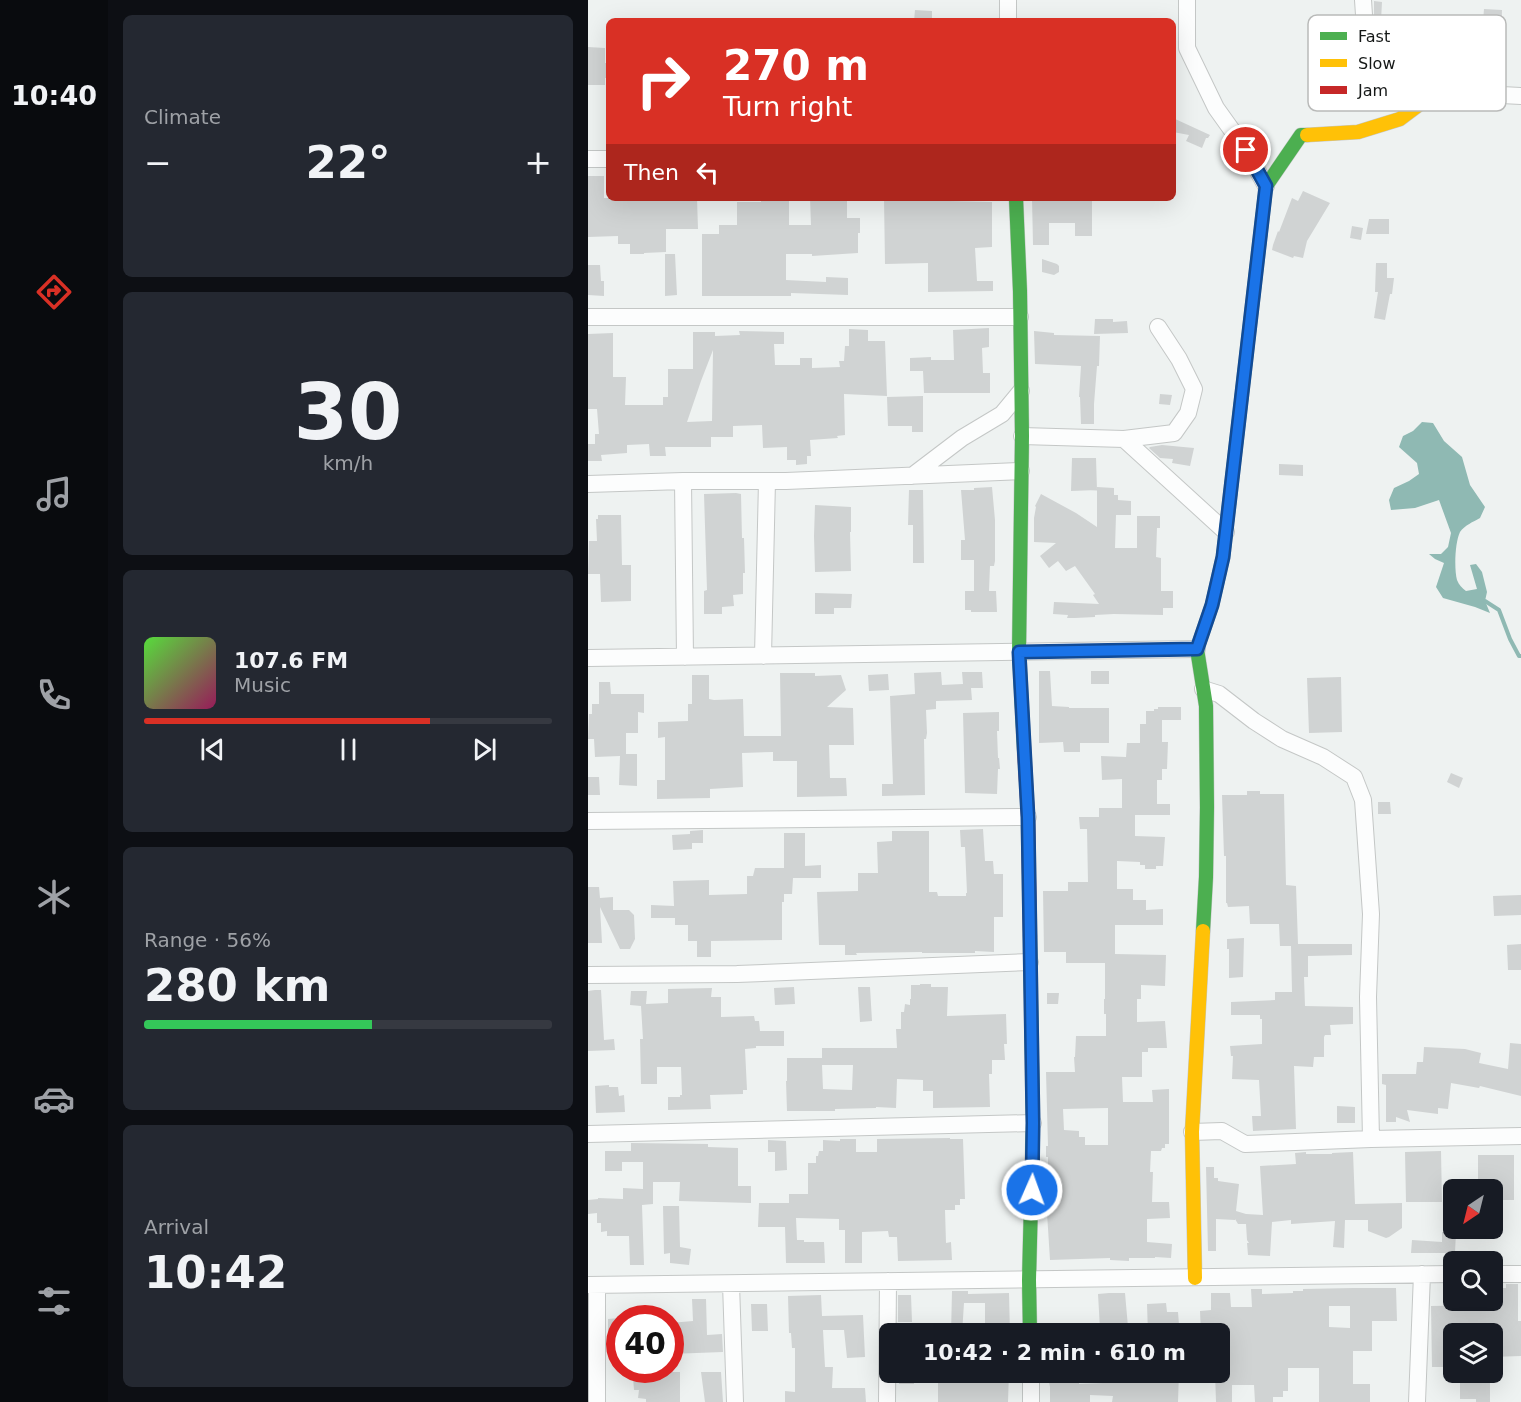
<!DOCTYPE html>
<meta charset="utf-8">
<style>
:root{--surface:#171b24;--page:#242831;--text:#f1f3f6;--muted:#9ea1a6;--line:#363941;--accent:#d93025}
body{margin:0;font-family:"DejaVu Sans",sans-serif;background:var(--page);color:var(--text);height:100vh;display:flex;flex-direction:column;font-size:22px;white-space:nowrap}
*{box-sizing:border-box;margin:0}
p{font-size:20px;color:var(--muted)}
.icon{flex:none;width:33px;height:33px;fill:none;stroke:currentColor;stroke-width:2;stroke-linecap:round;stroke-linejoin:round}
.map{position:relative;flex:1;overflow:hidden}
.sheet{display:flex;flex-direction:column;gap:15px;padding:15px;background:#0d0f14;width:480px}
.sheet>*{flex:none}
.banner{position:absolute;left:18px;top:18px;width:570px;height:183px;border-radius:9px;box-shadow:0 6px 24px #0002;background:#d93025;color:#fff;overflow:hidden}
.needle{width:39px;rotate:215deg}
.controls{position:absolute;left:855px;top:1179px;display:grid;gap:12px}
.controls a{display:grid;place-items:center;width:60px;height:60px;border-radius:9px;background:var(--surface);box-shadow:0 6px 24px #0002;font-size:30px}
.speed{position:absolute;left:18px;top:1305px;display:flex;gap:12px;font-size:30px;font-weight:700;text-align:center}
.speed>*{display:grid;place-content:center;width:78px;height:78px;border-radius:50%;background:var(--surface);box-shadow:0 6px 24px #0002;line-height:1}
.speed .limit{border:9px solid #d22;background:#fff;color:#111}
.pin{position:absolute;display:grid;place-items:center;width:51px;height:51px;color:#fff;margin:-26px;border:3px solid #fff;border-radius:50%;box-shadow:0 2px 6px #0007}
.me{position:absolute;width:66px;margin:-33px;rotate:2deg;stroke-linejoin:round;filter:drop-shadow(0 0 4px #0008)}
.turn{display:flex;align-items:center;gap:21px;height:126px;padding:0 18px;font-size:27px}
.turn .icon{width:78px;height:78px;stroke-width:2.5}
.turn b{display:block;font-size:42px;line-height:51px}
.then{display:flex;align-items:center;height:57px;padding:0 18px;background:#0003;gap:12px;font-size:22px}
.big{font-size:45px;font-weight:700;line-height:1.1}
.sheet .widget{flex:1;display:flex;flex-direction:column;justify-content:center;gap:9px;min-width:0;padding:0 21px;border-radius:9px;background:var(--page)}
.sheet .dial{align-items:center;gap:0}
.dial b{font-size:78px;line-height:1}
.song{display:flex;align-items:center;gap:18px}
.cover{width:72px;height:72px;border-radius:9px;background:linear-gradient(135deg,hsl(110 70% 55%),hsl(330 70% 35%))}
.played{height:6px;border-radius:3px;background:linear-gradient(90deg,var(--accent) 70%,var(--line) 70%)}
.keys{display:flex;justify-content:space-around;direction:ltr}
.heat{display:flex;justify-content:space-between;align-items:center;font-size:33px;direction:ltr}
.charge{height:9px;border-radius:4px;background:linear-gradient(90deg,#34c759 56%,var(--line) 0)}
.trip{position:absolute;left:291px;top:1323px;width:351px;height:60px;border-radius:9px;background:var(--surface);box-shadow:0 6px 24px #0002;font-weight:700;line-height:60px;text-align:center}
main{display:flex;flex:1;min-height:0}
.tabs{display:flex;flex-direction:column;width:108px;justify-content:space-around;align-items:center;background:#090b0e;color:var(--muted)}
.tabs .icon{width:42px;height:42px}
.tabs .on{color:var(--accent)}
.tabs b{font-size:27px;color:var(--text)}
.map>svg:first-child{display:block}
</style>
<main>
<nav class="tabs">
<b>10:40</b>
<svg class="icon on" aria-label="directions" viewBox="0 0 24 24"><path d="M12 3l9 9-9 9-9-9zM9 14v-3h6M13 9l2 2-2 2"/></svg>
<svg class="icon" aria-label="music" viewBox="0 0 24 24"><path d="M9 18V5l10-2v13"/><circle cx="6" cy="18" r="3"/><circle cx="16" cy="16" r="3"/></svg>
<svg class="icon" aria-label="phone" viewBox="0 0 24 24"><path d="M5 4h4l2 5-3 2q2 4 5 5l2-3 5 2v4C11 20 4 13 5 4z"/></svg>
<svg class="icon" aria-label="climate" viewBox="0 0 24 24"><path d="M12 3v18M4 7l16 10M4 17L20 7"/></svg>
<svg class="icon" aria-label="car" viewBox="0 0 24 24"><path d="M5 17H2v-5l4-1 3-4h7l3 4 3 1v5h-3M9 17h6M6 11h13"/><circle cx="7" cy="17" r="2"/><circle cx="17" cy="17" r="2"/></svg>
<svg class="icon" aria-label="filters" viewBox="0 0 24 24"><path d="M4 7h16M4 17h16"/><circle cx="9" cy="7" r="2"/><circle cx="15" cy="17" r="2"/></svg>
</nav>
<section class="sheet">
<div class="widget"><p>Climate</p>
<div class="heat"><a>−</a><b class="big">22°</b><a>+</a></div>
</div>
<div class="widget dial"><b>30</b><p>km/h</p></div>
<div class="widget">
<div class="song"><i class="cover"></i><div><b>107.6 FM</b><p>Music</p></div></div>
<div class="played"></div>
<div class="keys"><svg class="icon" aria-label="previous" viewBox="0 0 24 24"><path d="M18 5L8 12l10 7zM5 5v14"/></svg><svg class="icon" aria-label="pause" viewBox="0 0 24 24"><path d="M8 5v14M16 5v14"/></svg><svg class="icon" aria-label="next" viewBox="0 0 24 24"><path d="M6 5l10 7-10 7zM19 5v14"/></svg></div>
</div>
<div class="widget"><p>Range · 56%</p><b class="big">280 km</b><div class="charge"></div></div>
<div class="widget"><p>Arrival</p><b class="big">10:42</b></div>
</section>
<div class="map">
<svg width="933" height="1402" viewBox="0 0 933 1402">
<rect width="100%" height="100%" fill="#eef2f1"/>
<path fill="#8fb9b3" d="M834 422 845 423 856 441 874 457 882 485 897 507 892 518C885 522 877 525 872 532 867 542 866 569 869 580 871 585 874 588 878 591L889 589 882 565 888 564 894 572 899 592 897 601 902 613 887 607 855 598 848 587 856 563 847 559 841 554H853L860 547 863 533 851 500 827 508 803 510 801 500 806 488 821 481 831 474 829 463 811 447 815 436 825 431Z"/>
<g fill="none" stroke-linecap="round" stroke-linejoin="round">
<path stroke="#8fb9b3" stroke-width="4" d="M897 601 911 610 922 639 931 656H933"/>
</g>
<path fill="#d0d3d3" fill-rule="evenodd" d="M786 1 794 2 793 21 786 20Z
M896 9 914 10 913 39 894 38 895 32 869 31 868 20 895 21Z
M327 10 344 11V21H326Z
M0 47 17 48V63H21V78H17V85H0Z
M585 118 622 135 620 138H618L614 148 598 141 601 135 585 132Z
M0 176H16V198H109L110 229H78V252L56 253V254H42V244H30V236L0 237Z
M715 191 742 203 719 241 715 258 706 256 705 258 684 250 685 245 690 231 691 232 704 198 710 201Z
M173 198H201V225H223L222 198H259V218H272V233H270V253L224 256V254H198V280L238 282V277L260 278V295L203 293V296H114V234H131V225H149V202H173Z
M296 198H358L362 199V201L404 202V247L387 248 389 281H405V291L340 292V263L297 264Z
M444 198H504V236H487V223H461V245H445Z
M781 219H801V234H778Z
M764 226 775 228 773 240 762 238Z
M77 254H87L89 295 77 296Z
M454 259 469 264 471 266V272L466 275 454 272Z
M788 263H799V278H806L804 294H802L797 320 786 318 790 292H787Z
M0 265H12L13 281H16V296L0 295Z
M507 319H525V322L539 321 540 333 506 334Z
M401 328V347L394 348 395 373H402V393H336L335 371H322V358L343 357V360H366L365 330Z
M261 329 280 330V341H297L299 396 256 394 257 435 249 436 250 438 222 440 223 456H219V464L208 465V460H199V447L175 448 174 425 145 426V437H123V447H77L78 456H62L61 444 39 445V453L13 455 14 461H0V444H7V434H11L9 409H0V334L25 333V377H38L37 405H75V397H80V369H105V332H127V336L152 335 151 331 196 332V344H186L187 365H212V358H224V368L252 367 251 361H256L257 346H261ZM125 350 124 421 99 422 113 381Z
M446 331 466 333V335L512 336 511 366H509L506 404V424H493L492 397H491L493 366 447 364Z
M572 394 584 395 582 405 571 404Z
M335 396V432H324V426H300L299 397Z
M574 445 606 448 602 466 584 463 585 459 572 458 561 448 562 447Z
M484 458H508L509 490 483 491Z
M691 464 715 465V476L691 475Z
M404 487 407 520V561L406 566H402L401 591H408L409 612H383V610H377V591H386V560H373V540H377L373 490H386V488Z
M509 487 526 488V495H530V500L543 501V515H528L527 548H549V516H572V528H569L568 557 573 558V591H585V608H575V615L526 614 507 615V617L487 618H479L480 615 465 614 466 602 511 604 505 595 507 594 487 566 478 571 470 561 461 568 452 556 468 543 446 542V518L448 507 447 506 453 494 488 513 509 527Z
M321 490H335L336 563H325V525H320Z
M148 493 153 494 154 538H156L157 573H155V594L145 595 146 606 134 607V614H116V591L119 590 116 494Z
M227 505 263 507V532H262L263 571 227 572 226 536Z
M10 515H33L34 565H43V601L13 602 12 574H0L1 541H9L8 519H10Z
M227 593 264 594 263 608H246V614H227Z
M451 671H462L464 706 481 707V708H521V743H492V752H476L475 742 451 743Z
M503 671H521V684H503Z
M353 672 354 685 375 684 374 672H394L395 688H383L384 700 348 701V709L338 710 339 733 338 739H336L337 795 294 796V784H305L302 696 327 694 326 673Z
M192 673H227V676L253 675 258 690 239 707 265 708 266 745H241L242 778H258L259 796 209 797V761H185V752L154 753 155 787 122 789V798L69 799V780H77V737L70 738V722L100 721V704H104V675H121V699L126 700 155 699 156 736H193Z
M300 674 301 690 281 691 280 675Z
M753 677 754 732 721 733 719 678Z
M11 682H22L23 694H56V713L50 712V733H38V754H49V786L31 785 32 756 7 757 6 739H0L1 714H4V704H11Z
M570 707H593V720H574V742H580L579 769H574V780H569V804H582V815H547V836L577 837 575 866H568V869H557V865H552V862L529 861V889H545V900H558V910L575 909V925H527V954L578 955 577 986 553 985V999H549V1022L577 1021 579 1048H560V1052H554V1077H534L535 1102H565L564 1090 581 1089V1144H577V1148H574L573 1151H563L562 1172H565L564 1202H581L582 1218 559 1219V1242L584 1244 583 1258 567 1257V1258H541V1261L522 1260V1258L462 1260 458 1197H460V1157H458V1146H460L458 1072H487L486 1057H487L488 1036H518V1014H516V999H517V963H478V952H456L455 891H480V882H500L499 829H492L491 817H511V808H534V779L514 780 513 756 538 757 539 743H552V724H558V711H566V709H570ZM520 1108V1145H497V1137H491V1131L476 1130 475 1109Z
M411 712V731H409L410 758H411L412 769H410L409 794 377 793 375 713Z
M863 773 875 778 871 788 859 782Z
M0 777H11L12 795H0Z
M659 791H672V794H696L698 885 708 886 710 944H764V955L720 956V977H716L717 1006 765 1007V1024L742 1025 743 1035H737L736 1037V1057H726L725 1067 706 1066 708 1129 665 1131 664 1116H673L671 1080 644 1079 645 1056H643L642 1046 674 1044V1019H672V1015H643V1002L687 1000V992H704L703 946H692L691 924H662L661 906 640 907 639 903H638V856H636L634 795H659Z
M790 802H802L803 814H790Z
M395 829 397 861H405L406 874H415V917H406V952L387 951V953H334V952L268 953 269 955H257V945H231L229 892 270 891V873H290L289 842 304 841V831H341V892H349L350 896H378V893H379L377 847H373L372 830Z
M115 830V843H104V849L85 850 84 835 102 834V831Z
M196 833H217V866L233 865V878H205L204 894H196V902H194V940L123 941V957H109V941H100V925H87V918H63V905L86 906 85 881 121 880V895L159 894V876H165L167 868H196Z
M0 887H11L12 898 25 897V910H41L46 915 47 939 42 949H32L12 907 14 943H0Z
M933 895V915L906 916 905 896Z
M656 938 655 977 641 978V949H639V939Z
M933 944V970H920L919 945Z
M332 984H343V987H360L359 1016 418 1014 419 1044H416L417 1060H404V1074H401L402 1107 345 1108V1091H335V1080L309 1079 308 1108 288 1107V1108L247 1109V1111H199L198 1081H199V1058H234V1063V1048H309L308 1029H313V1012H316L317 1004 322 1005V999H323V985H332ZM234 1065H265L264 1090 235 1089Z
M206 987 207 1004 187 1005 186 988Z
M270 987H282L284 1021 272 1022Z
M124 988 123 997H133V1017L166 1016 167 1021H171L172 1031H196V1046H168V1048L157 1049 159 1090H155V1094L122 1095 123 1109 80 1110V1097H92V1095H94L93 1067H69V1084H53L52 1039H55L53 1006 42 1005 43 991H59L58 1004 80 1003V989Z
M7 990H13L16 1040 26 1039 27 1050 0 1051V991Z
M459 993H471L470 1004H459Z
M922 1043 933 1044V1096L892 1086 891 1088 863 1083 860 1109 850 1108V1114L819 1110 822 1122 808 1117V1122H798V1085L794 1084V1074H828L829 1062H835L836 1047 877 1049 893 1053 891 1063 920 1069Z
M21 1085V1087H30L31 1096 36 1095 37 1112 8 1113 7 1086Z
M749 1106 767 1107V1123H749Z
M362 1138V1139H375L377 1199H372V1205H367V1210H357L358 1243 363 1242 364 1260 310 1261 309 1237H301L300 1231 274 1232V1263H257V1230H251V1219L208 1218 209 1240H216V1242H236L237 1263H198L197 1227H170L171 1203H201V1194H220V1163H228V1156H230L231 1151H235V1140L252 1141V1139H268V1152H289V1139Z
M180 1140 198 1141 199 1170 187 1171V1152H180Z
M43 1143 120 1144V1147L150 1148V1186H163V1203L91 1201 92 1182H65V1204L54 1205 56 1265H42L41 1236H19V1231L13 1232V1223H9V1213L0 1214V1200L10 1199V1198L35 1199V1188L55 1189V1162H34V1171H17V1151H43Z
M853 1151 854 1202H818L817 1152Z
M718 1152V1154H744V1153L765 1152 767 1204 814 1203V1228L801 1237 798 1238 780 1231V1220H757L756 1248 745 1247 747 1221 703 1224V1220L684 1222 682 1256 660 1255 659 1243H661L659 1240 658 1224H650L647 1219V1220L628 1219V1251H620L618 1167H626V1178H630V1181L651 1184 648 1211 658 1214 675 1215 672 1166 708 1164 707 1153Z
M890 1155H926V1200H904V1190H890Z
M75 1206H91L92 1247 103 1249 101 1265 82 1263V1253L76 1254Z
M854 1232H868L867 1253H823L824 1240 854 1242Z
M918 1284H930V1321H933V1356L904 1357V1334H866V1357H861V1367H844L843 1306 895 1305V1300H911V1288H918Z
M765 1288H808L809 1321H784V1351H765V1384H782V1402H731V1368H700V1391H695V1397H685V1402H667L666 1385H644V1402H628L627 1372H632V1334H613L612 1311 623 1310V1293H642L643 1307H664L663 1289H674V1294L705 1293V1291H715V1289ZM741 1306H762V1328L741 1327Z
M364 1291H380V1294L421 1293 422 1334H397V1303H376L374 1334H363Z
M521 1293H537L540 1327 512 1329 510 1294Z
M233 1295 234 1316 275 1315 277 1357 259 1358 256 1330H235L237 1367H245L244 1388H277L278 1402H197V1391L207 1392V1348H204L203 1333H201L200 1296Z
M310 1295H323L324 1322H310Z
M104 1299H118L119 1335 134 1334 135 1352 82 1354V1323L105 1321Z
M578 1303 579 1312H590L591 1325H587V1328H579V1334H560L559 1304Z
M163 1304H179L180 1331H164Z
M32 1318V1347H20V1319Z
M60 1372H92V1402H58V1399L50 1398 51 1390H46L45 1378 60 1377Z
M113 1372H133L135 1402H117Z
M310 1372H325L326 1384H311Z
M350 1372H421L420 1402H350Z
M459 1372H491V1384L515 1383 516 1372H591L590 1402H524L525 1396 502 1395V1402H462V1387Z
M889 1372H902V1402H888V1399H872V1383H886V1376L889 1375Z"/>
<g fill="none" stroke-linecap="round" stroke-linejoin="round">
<defs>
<path id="street" d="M420 0V21
M599 0V48L628 108 658 150 678 186
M775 0 776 15 768 81 856 92 933 96
M0 159H21
M0 317H432
M434 436 536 439 638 532
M536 439 586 433 600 413 606 389 591 359 570 327
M324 476 374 438 414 414 433 391
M95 481 97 657
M0 484 95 481H198L433 471
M175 656 179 481
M0 658 609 649
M615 689 631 694 666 721 694 739 735 757 766 777 775 800 783 914 780 997 783 1139
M0 821 440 817
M0 975 149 974 442 962
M604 1132 634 1131 657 1144 783 1139 933 1136
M0 1134 445 1123
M904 1274H933
M143 1284 147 1402
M0 1285 866 1274
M9 1285V1402
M443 1372V1402
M299 1402 300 1281
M829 1402 834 1274"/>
<path id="fast" d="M428 198 432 291 434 436 431 652 436 748
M615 931 618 877 619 807 618 706 609 649 624 605 635 557 678 186 713 135H719
M442 936 445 1123 441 1280 442 1334"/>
<path id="slow" d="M719 135 770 132 812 119 832 104 856 92
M607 1278 604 1132 615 931"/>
<path id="jam" d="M436 748 440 817 442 936"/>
</defs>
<use href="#street" stroke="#c4c7c6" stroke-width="18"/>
<use href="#fast" stroke="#c4c7c6" stroke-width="15"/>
<use href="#slow" stroke="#c4c7c6" stroke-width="15"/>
<use href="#jam" stroke="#c4c7c6" stroke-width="15"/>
<use href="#street" stroke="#fcfdfd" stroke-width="16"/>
<use href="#fast" stroke="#4caf50" stroke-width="14"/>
<use href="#slow" stroke="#ffc107" stroke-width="14"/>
<use href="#jam" stroke="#c62828" stroke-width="14"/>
</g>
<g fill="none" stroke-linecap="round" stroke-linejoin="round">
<defs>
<path id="route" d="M444 1190 445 1123 440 817 431 652 609 649 624 605 635 557 678 186 658 150"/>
</defs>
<use href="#route" stroke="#114b97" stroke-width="15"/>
<use href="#route" stroke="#1a73e8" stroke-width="10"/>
</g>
<rect x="720" y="15" width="198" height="96" rx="9" fill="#fff" stroke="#b9bab9" stroke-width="1.5"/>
<rect x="732" y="32" width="27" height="8" fill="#4caf50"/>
<rect x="732" y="59" width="27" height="8" fill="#ffc107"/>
<rect x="732" y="86" width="27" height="8" fill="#c62828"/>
<g font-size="16" fill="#151817">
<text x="770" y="42">Fast</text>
<text x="770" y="69">Slow</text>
<text x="770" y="96">Jam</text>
</g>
</svg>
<div class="controls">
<a><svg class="needle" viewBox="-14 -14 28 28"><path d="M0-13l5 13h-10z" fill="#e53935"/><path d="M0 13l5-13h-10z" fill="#9ea1a6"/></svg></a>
<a><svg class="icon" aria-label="search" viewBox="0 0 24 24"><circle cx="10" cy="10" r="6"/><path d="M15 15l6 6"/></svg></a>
<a><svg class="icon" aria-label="layers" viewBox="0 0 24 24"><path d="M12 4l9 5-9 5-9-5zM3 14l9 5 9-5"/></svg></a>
</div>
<div class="speed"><div class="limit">40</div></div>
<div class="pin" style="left:658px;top:150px;background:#d93025"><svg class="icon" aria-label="arrive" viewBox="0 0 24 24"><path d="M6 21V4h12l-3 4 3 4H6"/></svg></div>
<svg class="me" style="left:444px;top:1190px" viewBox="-20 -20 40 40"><circle r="17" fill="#1a73e8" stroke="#fff" stroke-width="3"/><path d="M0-11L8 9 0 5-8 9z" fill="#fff"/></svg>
<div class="trip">10:42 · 2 min · 610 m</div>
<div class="banner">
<div class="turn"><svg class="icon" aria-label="right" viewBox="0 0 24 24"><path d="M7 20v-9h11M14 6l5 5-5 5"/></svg><div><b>270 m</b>Turn right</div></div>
<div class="then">Then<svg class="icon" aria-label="left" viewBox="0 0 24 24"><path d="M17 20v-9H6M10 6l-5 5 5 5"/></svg></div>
</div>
</div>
</main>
